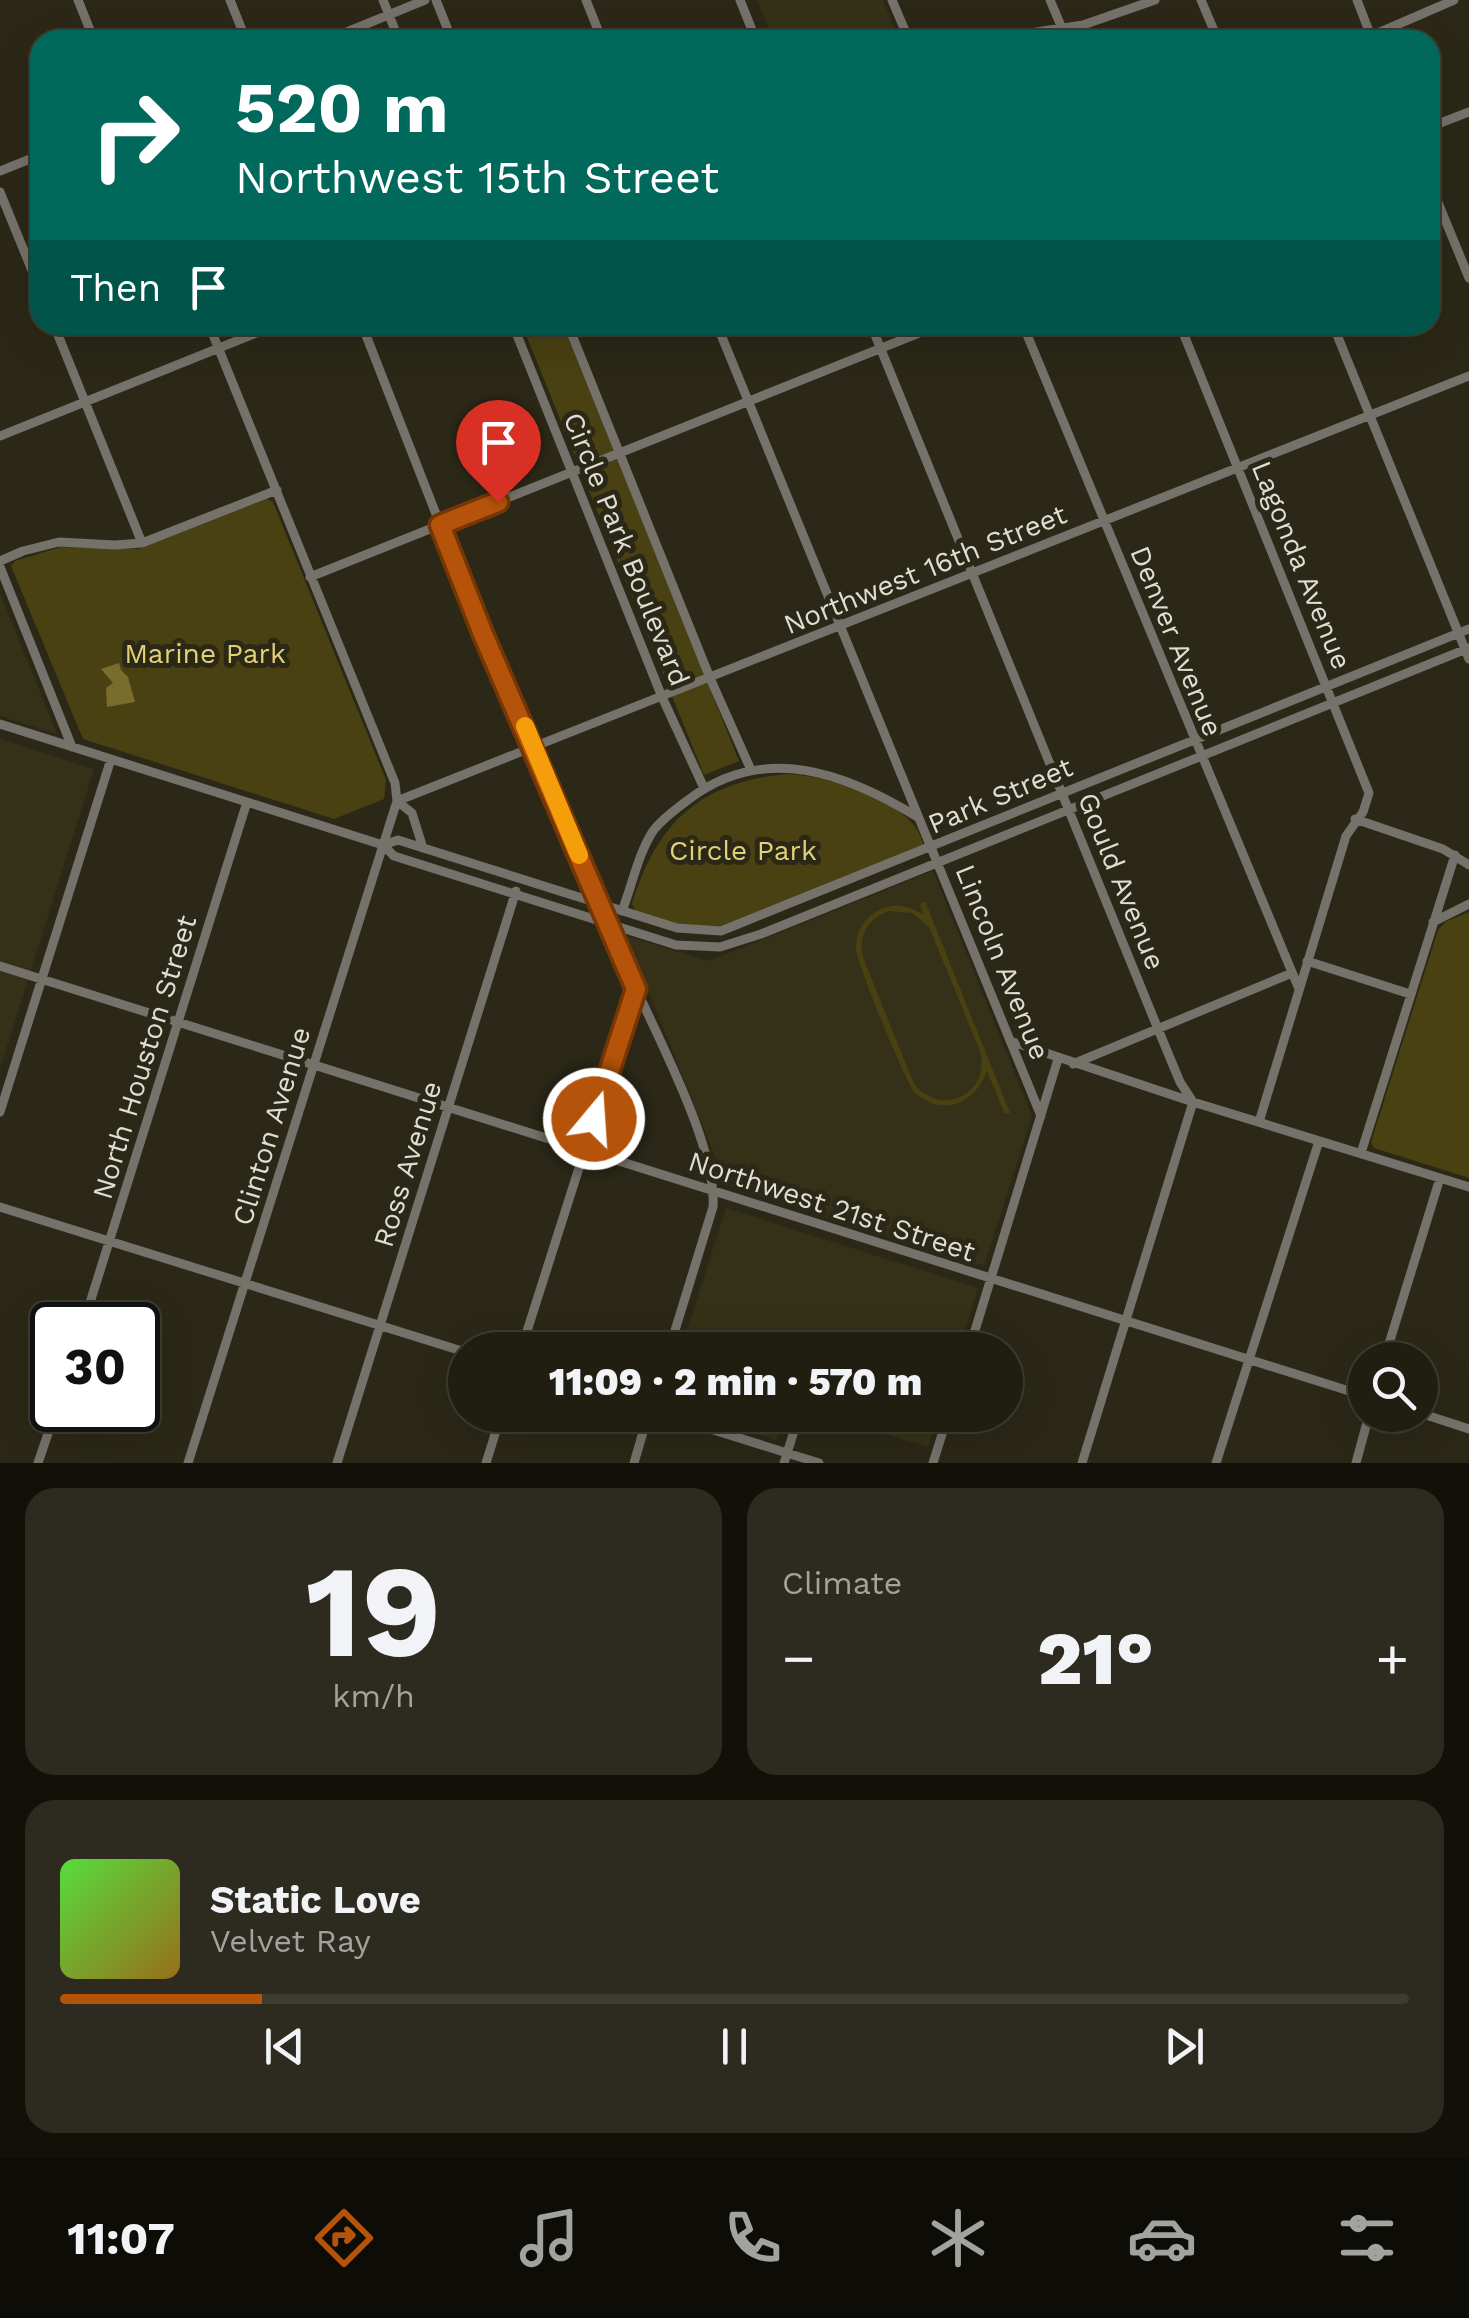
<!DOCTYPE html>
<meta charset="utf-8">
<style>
:root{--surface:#201e11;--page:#2d2b1f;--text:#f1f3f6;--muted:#a2a29f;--line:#3d3c31;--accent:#b45309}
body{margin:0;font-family:"Work Sans",sans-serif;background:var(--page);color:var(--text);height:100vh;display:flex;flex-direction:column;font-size:38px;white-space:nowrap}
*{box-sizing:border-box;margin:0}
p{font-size:32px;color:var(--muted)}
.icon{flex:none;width:55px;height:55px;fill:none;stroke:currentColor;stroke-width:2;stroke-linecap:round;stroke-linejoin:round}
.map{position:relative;height:1463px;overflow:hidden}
.details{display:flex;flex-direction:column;gap:25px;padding:25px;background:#121009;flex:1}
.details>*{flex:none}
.hud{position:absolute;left:30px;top:30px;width:1410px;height:305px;border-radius:30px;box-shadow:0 10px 40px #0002,0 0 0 2px var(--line);background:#00695c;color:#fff;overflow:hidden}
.fabs{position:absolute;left:1348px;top:1342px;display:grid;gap:20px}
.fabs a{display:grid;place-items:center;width:90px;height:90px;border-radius:50%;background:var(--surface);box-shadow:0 10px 40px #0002,0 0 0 2px var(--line);font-size:50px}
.speed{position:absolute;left:30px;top:1302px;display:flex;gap:20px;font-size:50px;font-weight:700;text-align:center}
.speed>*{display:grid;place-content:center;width:130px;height:130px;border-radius:50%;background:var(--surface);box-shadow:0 10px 40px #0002,0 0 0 2px var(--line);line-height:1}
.speed .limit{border:5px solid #111;border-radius:15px;background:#fff;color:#111}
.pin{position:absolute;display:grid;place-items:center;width:85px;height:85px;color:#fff;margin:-102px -42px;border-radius:50% 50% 50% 0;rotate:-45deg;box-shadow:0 0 10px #0007}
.pin .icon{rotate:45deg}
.me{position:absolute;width:110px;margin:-55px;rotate:18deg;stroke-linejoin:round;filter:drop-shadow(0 0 8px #0008)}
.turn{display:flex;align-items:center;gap:35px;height:210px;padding:0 40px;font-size:45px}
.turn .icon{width:130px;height:130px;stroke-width:2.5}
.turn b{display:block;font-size:70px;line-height:85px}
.then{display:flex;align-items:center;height:95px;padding:0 40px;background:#0003;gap:20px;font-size:38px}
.big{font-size:75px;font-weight:800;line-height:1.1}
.details .card{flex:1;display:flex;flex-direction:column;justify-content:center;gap:15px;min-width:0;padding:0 35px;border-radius:30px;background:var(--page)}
.details .dial{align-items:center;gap:0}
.dial b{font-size:130px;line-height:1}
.song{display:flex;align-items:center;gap:30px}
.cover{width:120px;height:120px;border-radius:15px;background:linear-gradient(135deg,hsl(110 70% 55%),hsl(40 70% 35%))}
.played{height:10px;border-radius:5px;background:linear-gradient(90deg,var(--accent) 15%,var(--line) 15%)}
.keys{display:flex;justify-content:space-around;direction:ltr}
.heat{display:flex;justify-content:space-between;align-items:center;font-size:55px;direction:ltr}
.details .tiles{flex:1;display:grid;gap:25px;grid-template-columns:1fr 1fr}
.card:last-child{grid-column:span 2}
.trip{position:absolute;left:448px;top:1332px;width:575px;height:100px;border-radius:50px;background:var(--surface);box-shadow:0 10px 40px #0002,0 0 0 2px var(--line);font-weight:800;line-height:100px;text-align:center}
.tabs{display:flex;height:160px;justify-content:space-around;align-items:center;background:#0d0c07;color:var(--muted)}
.tabs .icon{width:70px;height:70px}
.tabs .current{color:var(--accent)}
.tabs b{font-size:45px;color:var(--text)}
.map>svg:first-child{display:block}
</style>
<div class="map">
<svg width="1469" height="1463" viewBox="0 0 1469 1463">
<rect width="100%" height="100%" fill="#2b2817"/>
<path fill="#353118" d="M757 0H883L899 40H773Z
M0 593 57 734 0 716Z
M0 739 94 769 0 1069Z
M933 871 1032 1116 984 1266 727 1186 626 936 709 961Z
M726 1208 978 1288 959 1350H681Z
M698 1415H783L776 1440Z
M824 1415H938L928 1447Z"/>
<path fill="#494112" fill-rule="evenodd" d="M522 325H563L739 761 704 775Z
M267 499 273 502 386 780 384 799 334 819 83 739 11 566 15 561 61 547 139 549Z
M787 774C828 776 914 799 924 846L719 927H684L636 912 632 904C657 822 701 782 787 774Z
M925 901 1010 1113 1005 1114 987 1071C975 1104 942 1118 914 1092 903 1075 857 965 856 948 856 932 865 917 879 910 894 902 909 906 923 914L920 904ZM889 911 912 913 929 927 980 1051C991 1094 942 1118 914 1084L864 960C857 937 867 919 889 911Z
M1469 912V1178L1374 1148 1371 1142 1438 930 1445 922Z"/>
<path fill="#786d2d" d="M119 663 121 670 128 677 135 702 107 707 106 688 113 683 101 669Z"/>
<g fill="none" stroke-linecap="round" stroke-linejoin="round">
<path stroke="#74726a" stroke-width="9" d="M78 0 94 40
M230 0 246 40
M383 0 399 40
M436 0 452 40
M586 0 602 40
M740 0 756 40
M892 0 909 40
M1050 0 1067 40
M1201 0 1218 40
M1357 0 1372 39
M1371 36 1454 0
M327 40 425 0
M984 40 1083 25 1155 0
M1430 127 1469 112
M0 171 40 155
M1430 183 1469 278
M0 192 40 290
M54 325 142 543
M362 325 483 634 636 989 521 1350
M513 325 662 697 704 788
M568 325 710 678 751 770
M717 325 1041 1116
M871 325 1158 1029 1180 1082 1193 1102 1082 1463
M1023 325 1299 989
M1180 325 1369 793 1363 812 1346 836 1259 1122
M1333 325 1469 659
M0 436 276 325
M0 561 23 551 59 542 115 545 142 543 277 490
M0 567 72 747
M310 577 939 325
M0 724 383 845 394 856 676 945 720 947 761 934 1469 648
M397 801 1469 376
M397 801 412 813 423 848
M1355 819 1443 849 1469 865
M383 845 398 840 677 928 721 931 1469 629
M622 911C632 886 638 854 653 831 662 819 676 809 688 800 764 742 846 773 919 818
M1433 922 1469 904
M1307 961 1410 994
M0 966 1365 1396
M637 990C661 1045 717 1149 713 1207L669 1350
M1010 1041 1193 1102 1469 1187
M1073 1064 1292 973
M0 1112 111 759
M1361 1153 1455 855
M0 1207 465 1352
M83 1325 247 802
M969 1350 1058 1059
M1384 1360 1440 1178
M1420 1413 1469 1429
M666 1415 819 1463
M38 1463 56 1410
M188 1463 397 801 395 783 209 325
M337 1463 516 891
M486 1463 501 1415
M634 1463 648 1415
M784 1463 799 1415
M933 1463 948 1415
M1216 1463 1319 1141
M1356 1463 1369 1415"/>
</g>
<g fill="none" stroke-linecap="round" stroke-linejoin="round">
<defs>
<path id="route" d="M498 502 440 525 483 634 636 989 594 1119"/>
</defs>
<use href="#route" stroke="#753606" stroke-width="25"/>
<use href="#route" stroke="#b45309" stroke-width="18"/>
<path stroke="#f59e0b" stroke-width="18" d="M525 726 579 855"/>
</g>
<g text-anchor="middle" stroke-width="10" stroke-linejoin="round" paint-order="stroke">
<g font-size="28" fill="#dfded3" stroke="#2b2817">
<text transform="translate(627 549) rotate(68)" y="10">Circle Park Boulevard</text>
<text transform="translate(1302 565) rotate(68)" y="10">Lagonda Avenue</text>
<text transform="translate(925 569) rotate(-22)" y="10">Northwest 16th Street</text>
<text transform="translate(1177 641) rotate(68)" y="10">Denver Avenue</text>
<text transform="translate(1000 795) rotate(-23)" y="10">Park Street</text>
<text transform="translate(1122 881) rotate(68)" y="10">Gould Avenue</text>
<text transform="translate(1003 962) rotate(68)" y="10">Lincoln Avenue</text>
<text transform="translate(144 1057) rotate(-73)" y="10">North Houston Street</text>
<text transform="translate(271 1126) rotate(-73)" y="10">Clinton Avenue</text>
<text transform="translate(407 1164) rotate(-73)" y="10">Ross Avenue</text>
<text transform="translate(832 1206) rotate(18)" y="10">Northwest 21st Street</text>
</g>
<g font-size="28" fill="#e1d074" stroke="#2b2817">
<text x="205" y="663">Marine Park</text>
<text x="743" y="860">Circle Park</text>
</g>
</g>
</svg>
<div class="fabs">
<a><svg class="icon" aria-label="search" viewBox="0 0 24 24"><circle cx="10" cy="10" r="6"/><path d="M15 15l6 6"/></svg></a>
</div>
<div class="speed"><div class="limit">30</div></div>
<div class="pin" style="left:498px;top:502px;background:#d93025"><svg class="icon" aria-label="arrive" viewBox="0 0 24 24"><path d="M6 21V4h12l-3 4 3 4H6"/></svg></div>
<svg class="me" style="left:594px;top:1119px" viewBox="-20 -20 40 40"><circle r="17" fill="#b45309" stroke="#fff" stroke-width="3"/><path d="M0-11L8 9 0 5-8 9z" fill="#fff"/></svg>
<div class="trip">11:09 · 2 min · 570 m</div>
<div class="hud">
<div class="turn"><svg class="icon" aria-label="right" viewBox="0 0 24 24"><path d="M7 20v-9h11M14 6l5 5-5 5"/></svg><div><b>520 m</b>Northwest 15th Street</div></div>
<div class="then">Then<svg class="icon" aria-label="arrive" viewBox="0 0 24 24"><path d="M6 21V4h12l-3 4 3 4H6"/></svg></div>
</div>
</div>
<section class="details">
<div class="tiles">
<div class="card dial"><b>19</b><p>km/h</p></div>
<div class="card"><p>Climate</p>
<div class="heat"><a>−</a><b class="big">21°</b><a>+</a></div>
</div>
<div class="card">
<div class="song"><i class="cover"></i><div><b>Static Love</b><p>Velvet Ray</p></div></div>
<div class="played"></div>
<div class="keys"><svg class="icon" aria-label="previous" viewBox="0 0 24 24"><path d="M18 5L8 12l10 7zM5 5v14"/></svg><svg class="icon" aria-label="pause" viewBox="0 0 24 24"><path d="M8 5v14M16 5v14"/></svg><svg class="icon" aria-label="next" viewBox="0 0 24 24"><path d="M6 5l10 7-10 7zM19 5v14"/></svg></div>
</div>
</div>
</section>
<nav class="tabs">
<b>11:07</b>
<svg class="icon current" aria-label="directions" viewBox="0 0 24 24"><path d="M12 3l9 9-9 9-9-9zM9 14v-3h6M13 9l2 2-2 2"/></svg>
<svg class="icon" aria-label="music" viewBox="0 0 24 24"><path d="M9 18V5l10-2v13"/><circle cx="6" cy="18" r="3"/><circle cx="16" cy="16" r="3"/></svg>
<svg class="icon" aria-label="phone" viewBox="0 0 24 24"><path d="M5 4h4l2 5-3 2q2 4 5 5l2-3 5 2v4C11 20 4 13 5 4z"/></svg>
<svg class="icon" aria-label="climate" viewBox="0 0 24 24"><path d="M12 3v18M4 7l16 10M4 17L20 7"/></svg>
<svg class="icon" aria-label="car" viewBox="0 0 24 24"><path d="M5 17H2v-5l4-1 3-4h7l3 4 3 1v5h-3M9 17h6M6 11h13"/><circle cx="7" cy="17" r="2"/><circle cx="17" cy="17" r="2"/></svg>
<svg class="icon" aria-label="filters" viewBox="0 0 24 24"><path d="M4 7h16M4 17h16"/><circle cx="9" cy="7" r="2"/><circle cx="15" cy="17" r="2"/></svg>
</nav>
